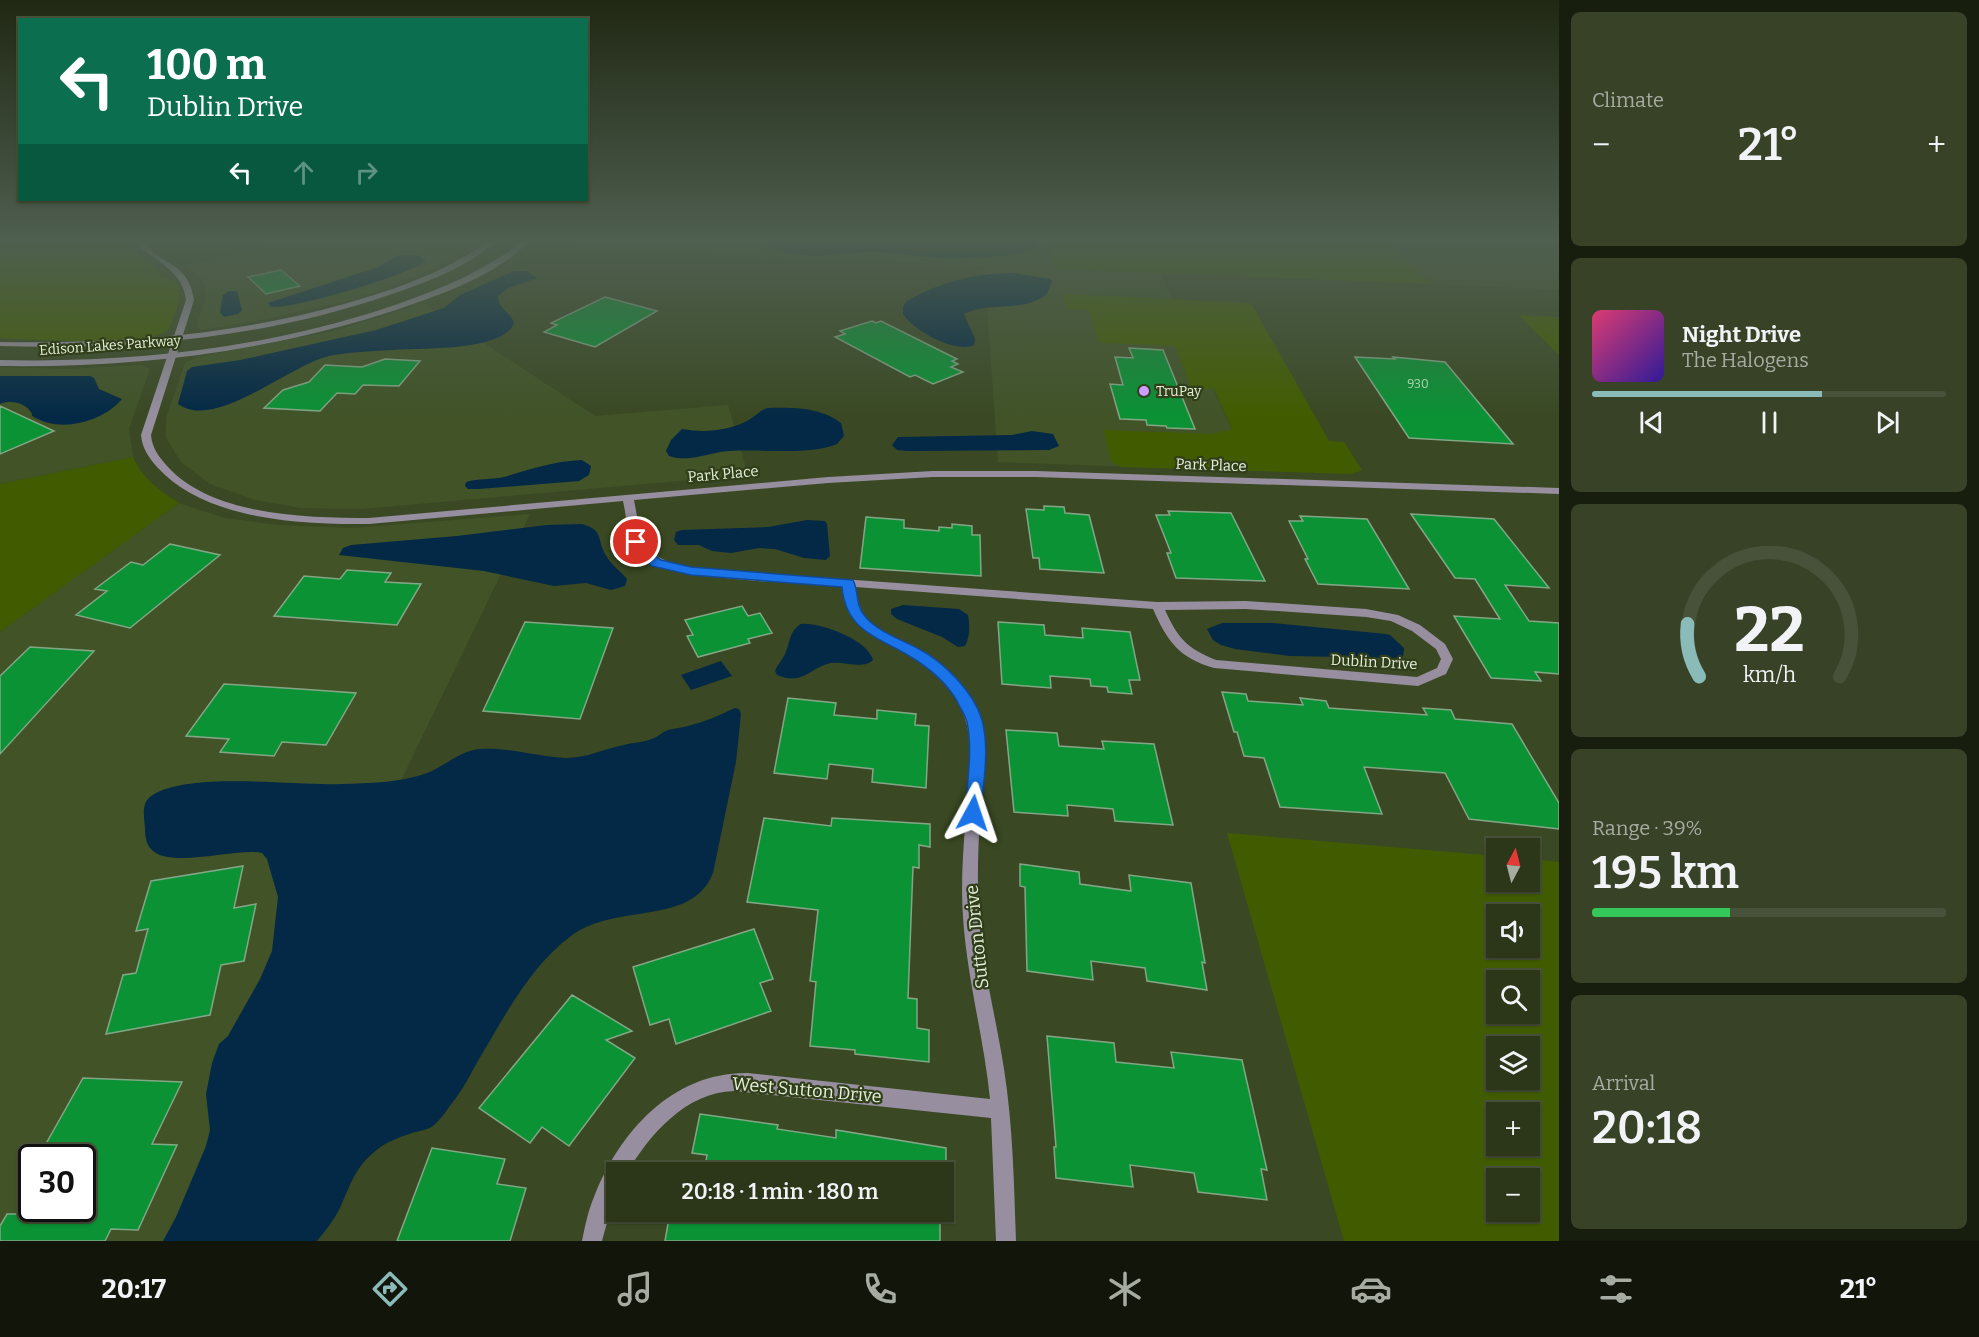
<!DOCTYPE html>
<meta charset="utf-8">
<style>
:root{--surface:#2c371a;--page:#384227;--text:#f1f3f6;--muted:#a6aca2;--line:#485139;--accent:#8bbbb9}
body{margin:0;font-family:Bitter,serif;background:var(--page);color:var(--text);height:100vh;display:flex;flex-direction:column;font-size:22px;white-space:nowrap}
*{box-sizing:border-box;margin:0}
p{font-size:20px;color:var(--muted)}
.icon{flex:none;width:33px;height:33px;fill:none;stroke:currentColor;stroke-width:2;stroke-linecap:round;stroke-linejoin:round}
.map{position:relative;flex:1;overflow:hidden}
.panel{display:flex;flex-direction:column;gap:12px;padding:12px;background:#181e0e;width:420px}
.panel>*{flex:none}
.top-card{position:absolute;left:18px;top:18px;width:570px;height:183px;border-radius:0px;box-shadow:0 2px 4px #0004,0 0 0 2px var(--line);background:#0b6e4f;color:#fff;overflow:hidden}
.needle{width:39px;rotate:7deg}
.buttons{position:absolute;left:1486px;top:838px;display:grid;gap:12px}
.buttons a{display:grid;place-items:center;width:54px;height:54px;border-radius:0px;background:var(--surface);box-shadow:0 2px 4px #0004,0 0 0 2px var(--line);font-size:30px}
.speed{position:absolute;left:18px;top:1144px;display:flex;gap:12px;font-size:30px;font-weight:700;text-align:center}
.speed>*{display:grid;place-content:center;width:78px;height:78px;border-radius:50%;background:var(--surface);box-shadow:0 2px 4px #0004,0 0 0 2px var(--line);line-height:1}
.speed .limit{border:3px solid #111;border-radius:9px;background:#fff;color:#111}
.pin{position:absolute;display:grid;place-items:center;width:51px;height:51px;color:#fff;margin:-26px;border:3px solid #fff;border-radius:50%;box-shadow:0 2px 6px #0007}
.me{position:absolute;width:66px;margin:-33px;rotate:5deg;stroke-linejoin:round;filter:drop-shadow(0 0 4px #0008)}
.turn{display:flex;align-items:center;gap:21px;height:126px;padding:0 30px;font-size:27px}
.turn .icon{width:78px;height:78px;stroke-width:2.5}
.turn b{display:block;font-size:42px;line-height:51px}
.lanes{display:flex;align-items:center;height:57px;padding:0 30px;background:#0003;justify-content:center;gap:30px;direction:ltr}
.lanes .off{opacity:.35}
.big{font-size:45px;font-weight:600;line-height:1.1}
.panel .card{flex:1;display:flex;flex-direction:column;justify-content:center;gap:9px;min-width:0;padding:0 21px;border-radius:9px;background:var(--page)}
.panel .dial{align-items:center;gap:0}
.dial svg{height:156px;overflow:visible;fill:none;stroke:var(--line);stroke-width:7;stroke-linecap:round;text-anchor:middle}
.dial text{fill:var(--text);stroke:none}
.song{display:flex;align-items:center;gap:18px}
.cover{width:72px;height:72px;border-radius:9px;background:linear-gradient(135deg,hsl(340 70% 55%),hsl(250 70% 35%))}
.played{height:6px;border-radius:3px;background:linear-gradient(90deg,var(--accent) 65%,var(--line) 65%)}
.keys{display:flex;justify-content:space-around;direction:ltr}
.heat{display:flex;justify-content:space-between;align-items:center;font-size:33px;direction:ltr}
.charge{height:9px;border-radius:4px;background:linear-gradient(90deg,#34c759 39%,var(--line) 0)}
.trip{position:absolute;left:606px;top:1162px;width:348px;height:60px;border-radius:0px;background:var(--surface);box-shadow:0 2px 4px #0004,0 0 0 2px var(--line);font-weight:600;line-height:60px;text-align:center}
.dock{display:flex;height:96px;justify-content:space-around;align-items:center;background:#12160a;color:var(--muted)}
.dock .icon{width:42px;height:42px}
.dock .current{color:var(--accent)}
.dock b{font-size:27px;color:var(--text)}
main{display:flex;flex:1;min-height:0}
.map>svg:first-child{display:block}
</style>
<main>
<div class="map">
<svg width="1559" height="1241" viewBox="0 0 1559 1241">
<rect width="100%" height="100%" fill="#3a4923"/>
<path fill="#415327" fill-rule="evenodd" d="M278 243H476L436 267 391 287 347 301 257 321 201 330 196 327 205 299V287L198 275 186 266Z
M540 243H1174L1189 275H1161L1251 471 998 462 984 266 539 245Z
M1391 243H1559V290L1430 284Z
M423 303 595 416 728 405 748 475 361 509 301 508 255 500 210 484 181 462 166 438V418L185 363 197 357 335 331Z
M141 365 150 369 129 429 133 457 0 484V367L66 369Z
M179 503 225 518 279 525 352 528 530 514 181 1235 214 1241H0V632ZM32 1158H82V1209H32Z"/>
<path fill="#415c00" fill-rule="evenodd" d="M0 243H130L137 253 159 269 157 273C164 279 171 278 178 284L180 300 169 329C154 347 28 340 0 338Z
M1049 243H1391L1430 284 1055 269Z
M1063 294 1251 303 1329 441 1344 442 1362 470 1351 474 1122 467 1111 461 1104 430 1212 434 1232 429 1214 389 1191 387 1175 346 1099 343 1089 310 1067 309Z
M1518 315 1559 317V355Z
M133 457C143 479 159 490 179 503L0 632V484Z
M1227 833 1497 856V882H1530V859L1559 862V1241H1344ZM1497 915H1530V948H1497ZM1497 981H1530V1014H1497ZM1497 1047H1530V1080H1497ZM1497 1113H1530V1146H1497ZM1497 1179H1530V1212H1497Z"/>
<path fill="#032946" d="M770 243H1035L1038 245C1028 258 957 259 939 258 916 257 892 251 870 252 837 253 801 262 770 246Z
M398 255H417L426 261C409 275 294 309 271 307L268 303 378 267Z
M514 271H527L537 278 508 288 498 296C498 309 511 312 514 323 503 352 419 348 393 350 373 351 353 352 334 355 293 361 217 432 178 404L187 371 192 367 240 360 376 330 444 308 460 295Z
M1013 273 1050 279 1052 281 1047 294C1025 313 988 301 964 314L975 339 974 345C955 354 913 330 903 314V306L907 301C940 282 975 273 1013 273Z
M229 291H237L242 310 238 314 224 317 220 312 223 295Z
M0 376H90L94 378 99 389 122 399C104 421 62 433 36 418 28 414 35 417 30 411 24 402 9 400 0 404Z
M767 408C792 407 821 407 841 423L844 436 837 444C806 457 755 447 720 452 704 455 685 462 669 456L666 451 671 440 682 429C705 433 726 431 747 421 755 417 759 411 767 408Z
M1032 431 1053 434 1059 446 1049 450 907 451 897 450 892 445 898 437 1012 435Z
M582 460 591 466 589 475 579 481 479 489H468L465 486 466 482C478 478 491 480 504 477 531 469 554 461 582 460Z
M807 520 825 521 827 524 830 556 826 560 804 558 775 549 759 548 731 553 712 551 699 545H678L674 540 676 532 682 530 768 527Z
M582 524C605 530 596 541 607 557 612 566 621 571 627 579L625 586 611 590 586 583 554 586 484 571 339 555 343 548 351 545 457 536 547 525Z
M903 605 959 609 968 615C970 625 970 637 965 646L958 647 942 637 897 619 891 614V609Z
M1222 623H1273L1386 634 1390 635 1404 648 1403 657 1398 658 1290 656 1235 649 1221 645 1213 640 1207 629Z
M801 624C820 622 868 640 873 660 863 670 844 661 831 663 809 668 803 686 777 675L775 671C778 664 782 660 785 654 790 643 789 631 801 624Z
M721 661 732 676 691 690 681 675Z
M735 708 739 709 741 714 736 762 713 873C692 927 616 902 571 936 530 966 505 1016 479 1059 472 1071 465 1086 456 1098 449 1106 442 1119 433 1126 428 1130 418 1131 412 1133 397 1138 383 1143 372 1154 355 1168 349 1188 340 1208 334 1220 326 1230 317 1241H163L176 1217 206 1146 210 1130 206 1094 212 1063 219 1044 228 1036 260 979 272 951 278 897 267 859 262 853C237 847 169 870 151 849 146 844 145 835 145 828 144 813 140 801 156 793 198 772 292 786 341 784 369 783 401 783 427 773 445 766 461 750 480 749 509 747 538 757 566 758 587 758 603 749 624 745 634 742 644 743 654 738 659 736 662 732 666 731 672 728 681 728 688 726 704 722 720 715 735 708Z"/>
<path fill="#0a9235" stroke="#83a786" stroke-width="1.5" d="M281 270 300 286 266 294 248 277Z
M605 297 657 311 595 347 544 332 557 325 551 323Z
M872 321 876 323 881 321 957 359 952 361 958 364 951 367 963 372 933 384 915 375 910 377 835 337 845 334 840 331Z
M1129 348 1163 350 1195 429 1167 428 1166 426 1147 425 1146 420 1120 419 1110 384 1123 385 1115 357 1133 358Z
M1355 357 1395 359 1393 357 1445 362 1513 444 1409 438Z
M385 359 420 361 399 386 363 385 355 394 337 393 320 411 264 408 283 390 309 382 325 365 362 367Z
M0 406 54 431 0 454Z
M1044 506 1064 507 1065 513 1089 515 1104 573 1040 569 1039 558H1033L1026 509 1044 510Z
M1168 511 1231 513 1265 581 1176 578 1167 553H1171L1156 515H1170Z
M1411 514 1494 519 1549 588 1505 585 1529 621 1559 623V674L1535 672 1541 681 1491 678 1454 616 1500 619 1475 579 1455 578Z
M1300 516 1367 519 1409 589 1318 584 1305 559H1308L1289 521H1303Z
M866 517 904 520V528L939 531V527L952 528V524L972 526V535H980L981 576 860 568Z
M170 544 220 555 130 628 76 615 107 591 95 589 131 562 143 565Z
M347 570 391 573 385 582 421 584 397 625 274 616 304 576 340 579Z
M742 606 748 616 760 613 772 633 748 639 750 643 698 657 687 636 693 635 685 620Z
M525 622 613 628 580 719 483 711Z
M998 622 1044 625 1045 635 1083 638 1082 628 1130 632 1140 680H1129L1132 694 1108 692 1107 687 1091 686 1090 679 1050 676 1051 688 1002 684Z
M30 647 94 651 0 754V676Z
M224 684 300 689 356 693 326 745 282 742 274 756 220 752 229 739 186 736Z
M1222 692 1246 694 1248 701 1303 705 1300 698 1326 701 1329 708 1427 715 1423 708 1451 710 1455 719 1512 724 1559 803V829L1469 819 1445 773 1364 767 1382 814 1280 807 1264 758 1244 756 1237 732H1234Z
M788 698 836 703 834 715 877 719V710L916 714 915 725 929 726 926 788 872 782 873 769 829 764 827 779 774 773Z
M1006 730 1057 733 1059 746 1104 749 1102 741 1154 744 1173 825 1115 821 1113 809 1067 805 1068 816 1014 812Z
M764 818 831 826 832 818 930 824V847L919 845V868L913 867 908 998 917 999V1028L929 1030V1062L855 1054V1050L810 1046 816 982 810 981 818 910 747 902Z
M1020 864 1079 872 1080 884 1131 891 1129 875 1191 883 1205 963 1202 962 1207 990 1147 981 1145 968 1091 961 1093 980 1027 971 1025 887 1020 886Z
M243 866 234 908 256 904 244 961 221 965 210 1015 106 1034 123 975 136 973 148 929 136 931 151 881Z
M754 929 773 979 760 983 771 1011 676 1044 669 1019 650 1025 633 967Z
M572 995 632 1031 606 1040 635 1058 569 1146 542 1127 530 1143 479 1108Z
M1047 1036 1114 1043 1116 1062 1174 1068 1171 1052 1242 1060 1267 1170 1261 1169 1267 1200 1198 1192 1194 1173 1130 1165 1133 1187 1056 1178 1054 1147H1056Z
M83 1078 182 1082 152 1144 177 1145 138 1230 111 1229 105 1241H0V1226L7 1214H20L23 1209H82V1158H51L55 1150 43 1149Z
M700 1114 778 1125 777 1129 836 1138V1130L946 1148V1173H704L707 1155 692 1153Z
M432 1148 505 1159 497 1184 526 1188 510 1241H397Z
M670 1212H940V1241H665Z"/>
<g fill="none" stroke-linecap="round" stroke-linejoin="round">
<path fill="#978fa0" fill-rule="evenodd" d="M138 243H145C161 266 189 262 194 300L151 435C152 448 159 457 168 467 213 516 307 518 369 518L828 477 933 471H1036L1559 488V494L1036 477H933L828 483 634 500C643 548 642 556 691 568L1157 602 1246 601 1366 609 1398 615 1420 625 1445 644 1453 659 1446 674 1418 686 1214 668C1179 658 1167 641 1153 609L855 587C859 631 891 632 922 651 947 666 971 690 980 719 990 749 983 786 980 818 978 850 977 881 979 913 982 966 996 1017 1004 1069 1013 1126 1014 1184 1016 1241H996L991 1118 734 1091C686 1092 649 1135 627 1173H616C616 1196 608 1218 602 1241H582C585 1226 588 1211 594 1197 620 1131 673 1072 748 1073L990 1099C984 1038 967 979 963 917 959 861 969 804 970 748 969 706 945 675 910 655 876 636 847 631 843 586 803 583 664 581 639 554 627 541 627 518 623 501L369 524C301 524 206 521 157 467 149 458 142 448 141 435L186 300C183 274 161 263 142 249ZM1246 609 1366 617 1391 621 1412 631 1436 649 1441 659 1437 668 1417 677 1216 660C1186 648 1178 638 1165 610Z"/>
<path fill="#978fa0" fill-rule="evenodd" d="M486 243H494C466 268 427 282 392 294 265 338 133 350 0 346V342C116 344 231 336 344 304 394 290 443 273 486 243Z
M520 243H528C494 276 443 294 399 309 269 352 136 368 0 366V360C131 363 261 349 386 308 433 292 480 274 520 243Z"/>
</g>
<linearGradient id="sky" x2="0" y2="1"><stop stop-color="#202813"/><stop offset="0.58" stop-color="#4f5f50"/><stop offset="1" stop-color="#4f5f50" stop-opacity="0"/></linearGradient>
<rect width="1559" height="417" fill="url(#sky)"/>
<path fill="#1a73e8" stroke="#114b97" stroke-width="1.5" d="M636 538 641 539 647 550 661 560 691 567 853 580C859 591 855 604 864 615 877 632 901 639 919 649 944 662 974 692 982 720 990 750 983 783 981 813L979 817 973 819 967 817 965 813C967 783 973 751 967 722 965 714 960 708 957 701 946 682 929 668 911 657 879 637 846 632 842 587L691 575 652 566 638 555 630 542Z"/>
<circle fill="#cf9dff" stroke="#303e19" stroke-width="2" cx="1144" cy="391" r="6"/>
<g text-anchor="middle" stroke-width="4.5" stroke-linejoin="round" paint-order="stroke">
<g font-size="12" fill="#aed7b0">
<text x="1418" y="388">930</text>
</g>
<g font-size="14" fill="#e5eed9" stroke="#303e19">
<text transform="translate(110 345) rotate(-4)" y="5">Edison Lakes Parkway</text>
</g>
<g font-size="14" fill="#e5eed9" stroke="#303e19" text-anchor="start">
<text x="1156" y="396">TruPay</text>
</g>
<g font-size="15" fill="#e5eed9" stroke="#303e19">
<text transform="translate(1211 465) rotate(2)" y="5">Park Place</text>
<text transform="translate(723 474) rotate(-5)" y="5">Park Place</text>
<text transform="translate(1374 662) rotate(3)" y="5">Dublin Drive</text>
</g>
<g font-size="18" fill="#e5eed9" stroke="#303e19">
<text transform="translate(977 937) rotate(-96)" y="6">Sutton Drive</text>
<text transform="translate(807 1090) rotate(5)" y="6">West Sutton Drive</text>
</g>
</g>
</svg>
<div class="buttons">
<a><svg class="needle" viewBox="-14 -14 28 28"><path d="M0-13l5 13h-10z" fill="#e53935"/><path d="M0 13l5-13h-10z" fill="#a6aca2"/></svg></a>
<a><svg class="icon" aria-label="sound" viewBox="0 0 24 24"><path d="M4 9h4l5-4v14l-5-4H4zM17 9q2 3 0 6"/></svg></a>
<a><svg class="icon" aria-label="search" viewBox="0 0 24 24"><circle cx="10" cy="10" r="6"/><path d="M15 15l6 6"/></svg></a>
<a><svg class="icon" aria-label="layers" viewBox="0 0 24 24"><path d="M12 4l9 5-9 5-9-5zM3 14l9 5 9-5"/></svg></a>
<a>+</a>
<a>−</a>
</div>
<div class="speed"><div class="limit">30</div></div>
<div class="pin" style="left:636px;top:542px;background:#d93025"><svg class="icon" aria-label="arrive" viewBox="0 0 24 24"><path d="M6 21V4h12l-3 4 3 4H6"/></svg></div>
<svg class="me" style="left:973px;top:813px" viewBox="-20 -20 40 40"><path d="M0-17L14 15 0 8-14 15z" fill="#1a73e8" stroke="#fff" stroke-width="4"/></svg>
<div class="trip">20:18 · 1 min · 180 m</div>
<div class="top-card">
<div class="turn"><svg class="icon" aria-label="left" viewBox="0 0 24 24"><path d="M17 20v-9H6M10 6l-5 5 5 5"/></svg><div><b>100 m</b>Dublin Drive</div></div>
<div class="lanes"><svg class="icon" aria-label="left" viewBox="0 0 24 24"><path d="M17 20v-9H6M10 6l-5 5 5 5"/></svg><svg class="icon off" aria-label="ahead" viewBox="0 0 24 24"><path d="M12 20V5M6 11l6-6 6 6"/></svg><svg class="icon off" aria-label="right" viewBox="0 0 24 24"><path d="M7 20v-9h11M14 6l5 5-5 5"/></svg></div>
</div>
</div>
<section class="panel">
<div class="card"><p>Climate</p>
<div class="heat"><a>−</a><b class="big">21°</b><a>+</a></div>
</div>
<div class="card">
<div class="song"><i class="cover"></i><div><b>Night Drive</b><p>The Halogens</p></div></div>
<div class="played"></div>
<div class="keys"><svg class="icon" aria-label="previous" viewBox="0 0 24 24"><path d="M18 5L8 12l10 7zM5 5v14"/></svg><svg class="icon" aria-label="pause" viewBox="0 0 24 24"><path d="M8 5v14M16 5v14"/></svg><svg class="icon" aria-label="next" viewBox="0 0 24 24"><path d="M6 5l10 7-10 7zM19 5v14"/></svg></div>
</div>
<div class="card dial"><svg viewBox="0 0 100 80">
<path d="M14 69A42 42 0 1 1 86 69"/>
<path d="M14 69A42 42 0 0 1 8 42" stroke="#8bbbb9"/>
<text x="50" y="56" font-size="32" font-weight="700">22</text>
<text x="50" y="72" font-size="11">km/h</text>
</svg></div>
<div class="card"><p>Range · 39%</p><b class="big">195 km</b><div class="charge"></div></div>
<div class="card"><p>Arrival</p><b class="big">20:18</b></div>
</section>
</main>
<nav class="dock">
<b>20:17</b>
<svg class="icon current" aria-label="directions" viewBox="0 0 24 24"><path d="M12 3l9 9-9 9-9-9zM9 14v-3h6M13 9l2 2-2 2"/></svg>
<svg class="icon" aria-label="music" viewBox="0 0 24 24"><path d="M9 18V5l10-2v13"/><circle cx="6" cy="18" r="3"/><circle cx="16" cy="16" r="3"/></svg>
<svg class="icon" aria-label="phone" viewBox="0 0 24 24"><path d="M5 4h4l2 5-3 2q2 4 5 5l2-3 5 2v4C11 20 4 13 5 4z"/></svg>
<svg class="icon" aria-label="climate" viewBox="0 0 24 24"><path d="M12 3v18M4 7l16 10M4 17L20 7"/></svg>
<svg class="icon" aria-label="car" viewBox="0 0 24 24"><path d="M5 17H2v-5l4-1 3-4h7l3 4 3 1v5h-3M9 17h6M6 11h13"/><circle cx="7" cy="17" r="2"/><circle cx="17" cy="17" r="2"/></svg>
<svg class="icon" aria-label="filters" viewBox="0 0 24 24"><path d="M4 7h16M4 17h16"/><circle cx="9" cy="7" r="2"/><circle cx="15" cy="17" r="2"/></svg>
<b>21°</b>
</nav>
